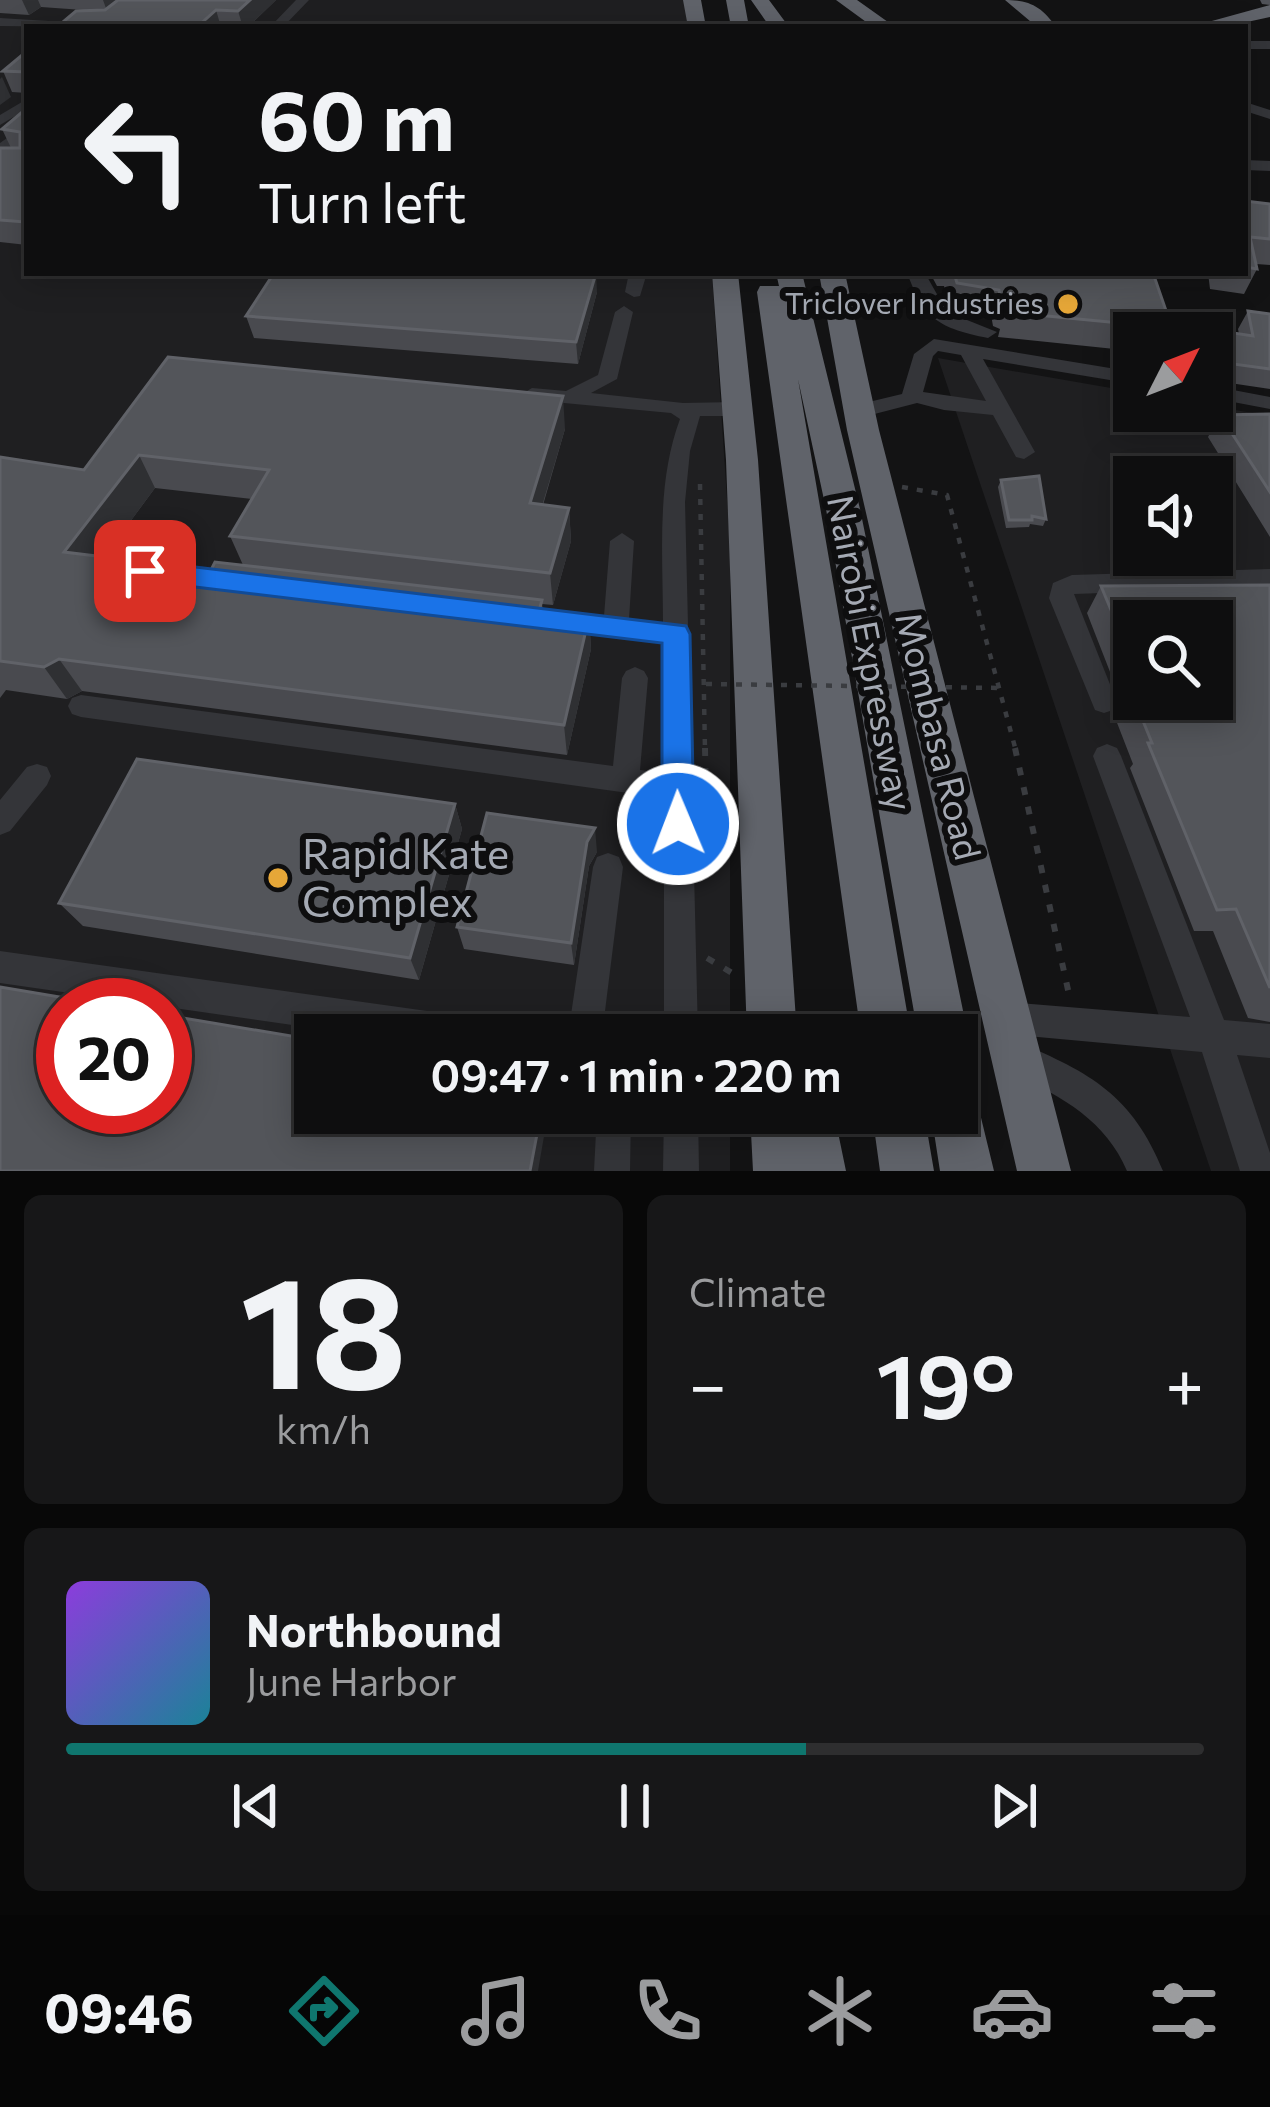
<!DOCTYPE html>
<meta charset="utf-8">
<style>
:root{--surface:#0e0e0f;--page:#171718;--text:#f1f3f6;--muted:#9b9c9e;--line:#2e2e2f;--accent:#0f766e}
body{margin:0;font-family:Commissioner,sans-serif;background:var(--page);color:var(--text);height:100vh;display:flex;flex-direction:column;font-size:45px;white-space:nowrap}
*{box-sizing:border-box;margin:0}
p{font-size:39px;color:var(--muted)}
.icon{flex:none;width:66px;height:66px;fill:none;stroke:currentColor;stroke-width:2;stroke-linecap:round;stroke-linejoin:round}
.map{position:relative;height:1171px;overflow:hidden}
.sheet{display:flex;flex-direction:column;gap:24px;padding:24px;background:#080808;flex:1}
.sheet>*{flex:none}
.hud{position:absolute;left:24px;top:24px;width:1224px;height:252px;border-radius:0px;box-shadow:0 6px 30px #0003,0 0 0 3px var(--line);background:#0e0e0f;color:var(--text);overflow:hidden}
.needle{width:78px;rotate:48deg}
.tools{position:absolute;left:1113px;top:312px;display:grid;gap:24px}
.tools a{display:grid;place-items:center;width:120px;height:120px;border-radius:0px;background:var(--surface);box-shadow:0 6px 30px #0003,0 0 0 3px var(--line);font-size:60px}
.speed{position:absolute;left:36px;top:978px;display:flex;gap:24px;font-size:60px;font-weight:700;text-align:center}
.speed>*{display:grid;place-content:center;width:156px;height:156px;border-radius:50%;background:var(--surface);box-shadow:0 6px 30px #0003,0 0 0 3px var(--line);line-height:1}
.speed .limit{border:18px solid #d22;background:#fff;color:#111}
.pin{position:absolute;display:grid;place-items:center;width:102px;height:102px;color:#fff;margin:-51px;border-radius:24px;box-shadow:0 6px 18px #0006}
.me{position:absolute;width:132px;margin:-66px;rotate:359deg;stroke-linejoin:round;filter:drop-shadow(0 0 9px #0008)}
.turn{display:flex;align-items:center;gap:42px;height:252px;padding:0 36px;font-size:54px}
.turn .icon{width:156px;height:156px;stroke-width:2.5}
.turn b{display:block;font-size:84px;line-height:102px}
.big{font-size:90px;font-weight:600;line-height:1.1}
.sheet .card{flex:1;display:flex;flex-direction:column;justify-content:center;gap:18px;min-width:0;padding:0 42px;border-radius:18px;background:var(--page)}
.sheet .dial{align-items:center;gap:0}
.dial b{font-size:156px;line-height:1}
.song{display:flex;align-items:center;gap:36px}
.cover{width:144px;height:144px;border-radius:18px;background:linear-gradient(135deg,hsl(270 70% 55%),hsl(190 70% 35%))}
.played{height:12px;border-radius:6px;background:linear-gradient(90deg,var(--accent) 65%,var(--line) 65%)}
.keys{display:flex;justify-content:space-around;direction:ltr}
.heat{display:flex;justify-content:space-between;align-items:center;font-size:66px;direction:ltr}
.sheet .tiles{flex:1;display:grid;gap:24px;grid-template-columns:1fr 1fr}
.card:last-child{grid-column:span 2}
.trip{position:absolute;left:294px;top:1014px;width:684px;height:120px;border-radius:0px;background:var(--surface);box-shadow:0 6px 30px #0003,0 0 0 3px var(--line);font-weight:600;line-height:120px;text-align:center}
.tab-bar{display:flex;height:192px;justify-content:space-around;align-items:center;background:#060606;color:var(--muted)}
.tab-bar .icon{width:84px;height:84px}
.tab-bar .current{color:var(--accent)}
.tab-bar b{font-size:54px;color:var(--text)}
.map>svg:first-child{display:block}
</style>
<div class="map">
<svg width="1270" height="1171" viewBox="0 0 1270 1171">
<rect width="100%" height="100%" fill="#131314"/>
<path fill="#1f1f21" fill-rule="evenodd" d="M0 0H689L694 27H27V273H712L730 544V1035H315V1113H730V1171H0ZM63 1005H165V1107H63Z
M938 358 1134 392V411H1212V406L1270 416V1171H1211ZM1134 477H1212V555H1134ZM1134 621H1212V699H1134Z"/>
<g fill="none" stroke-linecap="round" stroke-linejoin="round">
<path stroke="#3a3c40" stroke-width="4.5" stroke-dasharray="6 9" stroke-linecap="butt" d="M700 484 705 751
M902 487 947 495 1016 751"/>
<path stroke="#3a3c40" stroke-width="6" stroke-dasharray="8 12" stroke-linecap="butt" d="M705 748 707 845
M1015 748 1070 999
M707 958 732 973"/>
<path fill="#343539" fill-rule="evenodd" d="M296 0H309L283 27H270Z
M0 18 81 23 87 27 0 26Z
M1245 41H1270V49H1245Z
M27 99V109L0 125V115Z
M1245 102 1270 110V119L1245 111Z
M27 124V136L0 156V143Z
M1245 160 1270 161V171L1245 170Z
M629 273H647L640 296 634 297 625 292Z
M907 273H925L947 312 997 332 988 338C939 328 925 320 907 273Z
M624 306 633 312 617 379 591 393 683 403 737 402 747 409 737 416H700L690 451 685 502 698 1035H664V798L81 717 72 714 68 706 72 698 81 695 613 766 622 678 626 671 635 667 644 671 648 678 640 770 664 773 663 642 559 630 550 627 547 620 550 613 559 610 604 616 610 541 622 533 634 541 629 619 663 623C663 554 656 484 680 419L671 413 532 400 522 394 532 388 566 391 598 375 615 312Z
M934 339 1134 372V384L983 359 1035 452 1024 459 1016 457 993 415 944 410 917 403 859 418 852 416V406L902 394 914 354ZM938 351 961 355 986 401 923 392 933 356Z
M1212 386 1270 397V409L1212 398Z
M1270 569V587L1074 594 1117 702 1113 710 1104 713 1095 710 1049 598 1053 583 1072 575Z
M1107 744 1117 748 1121 756 1224 1020 1270 1024V1058L1237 1055 1270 1153V1171H1240L1202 1052 1006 1034 994 1030 990 1018 994 1006 1006 1002 1190 1017 1093 756 1097 748Z
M37 764 47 767 51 776 47 785 10 831 0 835V800L27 767Z
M608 853 619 857 623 867 602 1035H568L593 867 597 857Z
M0 951 477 1018 489 1023 494 1035H362L0 983Z
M1018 1042C1091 1073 1132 1095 1163 1171H1127C1105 1118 1056 1093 1006 1071L1001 1059 1006 1047Z
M597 1113H631L630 1171H594Z
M664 1113H698L699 1171H663Z"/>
<path fill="#505258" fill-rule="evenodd" d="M1260 0H1270V5L1262 4Z"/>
<path fill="#60636a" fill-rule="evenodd" d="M683 0H701L706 27H688Z
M726 0H744L749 27H731Z
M751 0H769L789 27H770Z
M836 0H857L895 27H873Z
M1005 0C1030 0 1042 7 1056 27H1037Z
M1270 5V17L1224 27H1190Z
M712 273H738L758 460 797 1035H747L726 460Z
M776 273H802L860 509 968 1035 957 1054V1035H918L826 509 798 379 911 1035H861L757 292 760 286H779Z
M819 273H845L879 430 1071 1171H1017L847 430Z
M957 1085 975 1093 994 1171H940L931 1113H957Z
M750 1113H834L846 1171H753Z
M872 1113H924L934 1171H880Z"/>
<path stroke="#3a3c40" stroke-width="4.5" stroke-dasharray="6 9" stroke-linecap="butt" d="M706 684 1002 688"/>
</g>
<path fill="#494a4f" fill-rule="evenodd" d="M0 0H276L248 27H57L97 11 41 7 29 15 0 13Z
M3 71 27 72V93L12 92Z
M27 108V245L0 242V148H11L2 129Z
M1245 201 1270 204V265L1256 264 1257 269 1244 294 1210 289 1208 273H1245Z
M930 273H1153L1172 328 1169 333H1134V351L998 337 1000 329 993 326 991 315 950 308 944 286H937Z
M597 292 578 364 254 338 246 316Z
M1248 311 1270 314V389L1223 382 1218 350 1227 332 1239 334 1238 329Z
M168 357 565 429 543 505 569 508 571 541 553 605 542 604 543 611 589 617 591 649 567 755 82 691 67 699 6 690 0 698V457L84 470ZM155 488 252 499 230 536 243 565 211 570 104 557Z
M1270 414V537L1208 437 1220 415Z
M1001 480 1046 519 1043 526 1030 524 1029 527 1006 528 998 487Z
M1270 585V1022L1248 1018 1213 931H1194L1130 768 1133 764 1114 715 1121 700 1087 613 1101 586ZM1134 621 1212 699H1134Z
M455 804 462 829 419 980 83 926 59 903Z
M597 852 589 866 574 965 464 949 457 927Z"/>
<path fill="#2f3033" d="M22 0H38L41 7 29 15Z
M103 0H121L107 11Z
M250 0H276L248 27H243L238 11Z
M216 10 221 27H197Z
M2 77 11 97 0 105V79Z
M596 273 597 292 578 364 576 342Z
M563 396 565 429 533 536 530 503Z
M139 455 155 488 84 584 64 552Z
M569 508 571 541 553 605 550 573Z
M589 617 591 649 567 755 564 725Z
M59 659 82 691 67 699 44 667Z
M455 804 462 829 419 980 410 958Z
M595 828 597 852 589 866 574 965 571 943 587 842Z
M541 1113H548L538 1171H530Z"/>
<path fill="#53555a" stroke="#606268" stroke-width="3" d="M118 0H250L238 11 216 10 197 27H57L76 11 105 10Z
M27 51V72L3 71Z
M27 108V220L25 222 0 220V148H20V132L2 129Z
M1245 201 1270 204V239L1250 237 1257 269 1245 267Z
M274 273H596L576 342 246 316Z
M954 273H1153L1172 328 1006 312 1009 305 1001 300 999 290 957 283Z
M1248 311 1270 314V369L1233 364 1227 332 1253 336Z
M168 357 563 396 530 503 569 508 550 573 230 536 269 470 139 455 64 552 211 570 215 562 542 600 539 611 589 617 564 725 59 659 44 667 0 661V457L84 470Z
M1270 414V492L1220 415Z
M1039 476 1046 519 1032 516V520H1009L1001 480Z
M1270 585V988L1236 909 1217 910 1148 743H1152L1134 699H1212V621H1134V665L1101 586Z
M137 759 455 804 410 958 59 903Z
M487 813 595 828 587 842 571 943 457 927Z
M0 987 107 1005H63V1107H165V1015L315 1040V1113H541L530 1171H0Z"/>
<path fill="#1a73e8" stroke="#114b97" stroke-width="3" d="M145 561 686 626 690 634 694 824 690 834 678 839 666 834 662 824V643L145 581 132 571Z"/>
<g fill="#e6a738" stroke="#0e0e0f" stroke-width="4.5">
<circle cx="1068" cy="304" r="12"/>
<circle cx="278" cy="878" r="12"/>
</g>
<g text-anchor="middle" stroke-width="12" stroke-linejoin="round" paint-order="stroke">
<g font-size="30" fill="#a5aab4" stroke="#0e0e0f" text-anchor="end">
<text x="1044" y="314">Triclover Industries</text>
</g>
<g font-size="36" fill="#a5aab4" stroke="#0e0e0f">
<text transform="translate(870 653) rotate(79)" y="13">Nairobi Expressway</text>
<text transform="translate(938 736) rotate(76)" y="13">Mombasa Road</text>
</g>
<g font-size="42" fill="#a5aab4" stroke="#0e0e0f" text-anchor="start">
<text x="302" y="869">Rapid Kate<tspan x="302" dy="48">Complex</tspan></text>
</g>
</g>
</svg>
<div class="tools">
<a><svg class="needle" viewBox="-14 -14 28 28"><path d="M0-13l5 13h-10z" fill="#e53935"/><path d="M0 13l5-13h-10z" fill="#9b9c9e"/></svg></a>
<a><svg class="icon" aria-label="sound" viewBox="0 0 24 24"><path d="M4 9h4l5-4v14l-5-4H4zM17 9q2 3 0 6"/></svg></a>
<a><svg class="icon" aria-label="search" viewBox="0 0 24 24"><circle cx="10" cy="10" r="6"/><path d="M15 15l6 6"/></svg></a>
</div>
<div class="speed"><div class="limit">20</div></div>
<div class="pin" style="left:145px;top:571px;background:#d93025"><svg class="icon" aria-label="arrive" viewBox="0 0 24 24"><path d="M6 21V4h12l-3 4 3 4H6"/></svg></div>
<svg class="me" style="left:678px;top:824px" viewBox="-20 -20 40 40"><circle r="17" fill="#1a73e8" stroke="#fff" stroke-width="3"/><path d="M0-11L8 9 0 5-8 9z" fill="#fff"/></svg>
<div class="trip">09:47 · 1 min · 220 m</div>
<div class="hud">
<div class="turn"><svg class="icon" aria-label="left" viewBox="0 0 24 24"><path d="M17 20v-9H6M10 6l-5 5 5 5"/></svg><div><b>60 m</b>Turn left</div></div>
</div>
</div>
<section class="sheet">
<div class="tiles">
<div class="card dial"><b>18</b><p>km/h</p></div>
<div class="card"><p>Climate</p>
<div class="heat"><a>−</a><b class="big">19°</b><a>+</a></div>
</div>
<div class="card">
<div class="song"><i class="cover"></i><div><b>Northbound</b><p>June Harbor</p></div></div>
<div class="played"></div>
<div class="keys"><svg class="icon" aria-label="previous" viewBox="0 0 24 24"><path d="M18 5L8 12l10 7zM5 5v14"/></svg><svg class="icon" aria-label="pause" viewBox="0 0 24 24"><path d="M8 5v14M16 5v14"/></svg><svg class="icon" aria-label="next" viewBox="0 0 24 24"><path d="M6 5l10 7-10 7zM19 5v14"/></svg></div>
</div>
</div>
</section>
<nav class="tab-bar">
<b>09:46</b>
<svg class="icon current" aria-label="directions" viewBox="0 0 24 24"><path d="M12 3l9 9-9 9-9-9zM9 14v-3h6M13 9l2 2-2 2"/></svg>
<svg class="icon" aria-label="music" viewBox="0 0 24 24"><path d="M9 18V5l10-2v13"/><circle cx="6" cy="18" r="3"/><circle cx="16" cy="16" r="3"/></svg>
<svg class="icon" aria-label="phone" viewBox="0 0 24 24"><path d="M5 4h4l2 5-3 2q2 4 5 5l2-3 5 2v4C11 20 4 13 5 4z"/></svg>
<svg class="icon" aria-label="climate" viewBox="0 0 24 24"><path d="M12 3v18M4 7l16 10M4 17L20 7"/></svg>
<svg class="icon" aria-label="car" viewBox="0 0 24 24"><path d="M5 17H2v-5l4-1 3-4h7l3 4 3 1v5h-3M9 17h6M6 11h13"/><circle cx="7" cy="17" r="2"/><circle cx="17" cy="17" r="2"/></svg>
<svg class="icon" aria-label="filters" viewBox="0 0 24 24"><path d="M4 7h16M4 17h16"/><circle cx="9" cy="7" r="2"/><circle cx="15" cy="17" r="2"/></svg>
</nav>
